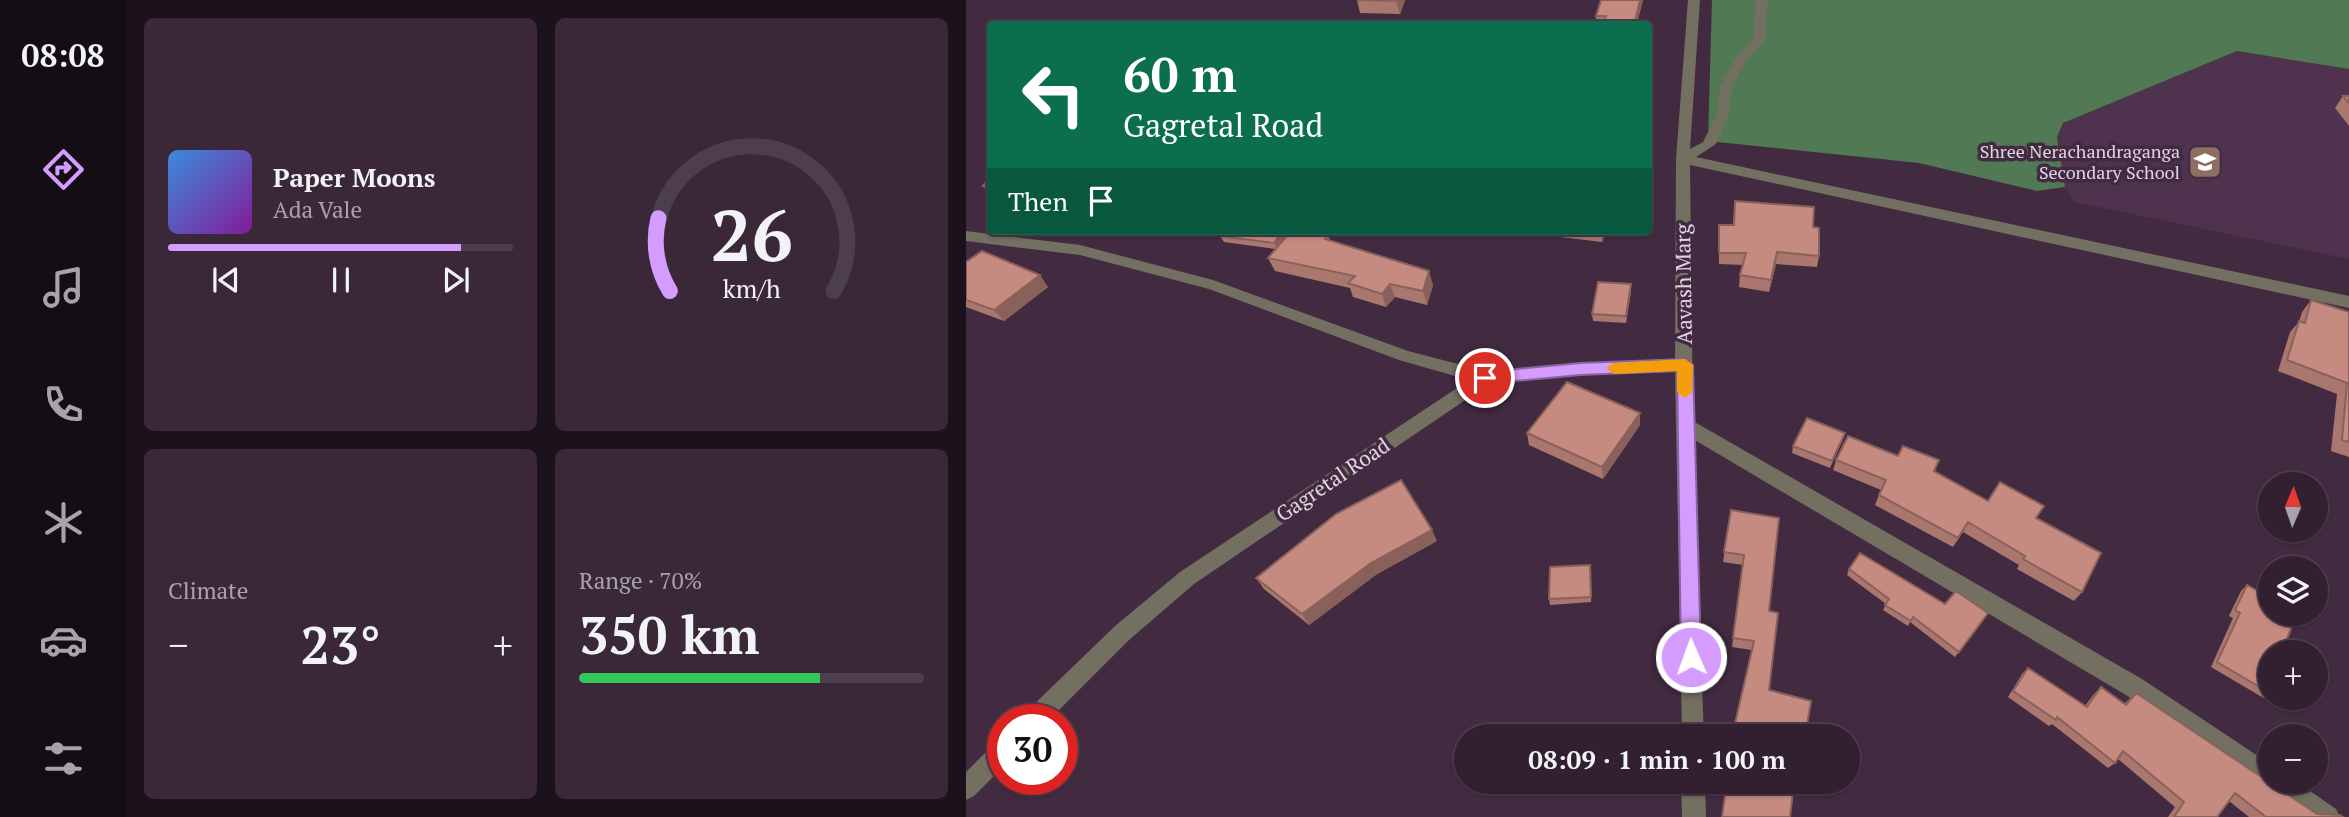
<!DOCTYPE html>
<meta charset="utf-8">
<style>
:root{--surface:#322031;--page:#3a2839;--text:#f1f3f6;--muted:#a8a3ab;--line:#4d3e4d;--accent:#d49cfc}
body{margin:0;font-family:"PT Serif",serif;background:var(--page);color:var(--text);height:100vh;display:flex;flex-direction:column;font-size:26px;white-space:nowrap}
*{box-sizing:border-box;margin:0}
p{font-size:23px;color:var(--muted)}
.icon{flex:none;width:38px;height:38px;fill:none;stroke:currentColor;stroke-width:2;stroke-linecap:round;stroke-linejoin:round}
.map{position:relative;flex:1;overflow:hidden}
.side{display:flex;flex-direction:column;gap:18px;padding:18px;background:#1c121b;width:840px}
.side>*{flex:none}
.guide{position:absolute;left:21px;top:21px;width:665px;height:214px;border-radius:7px;box-shadow:0 2px 5px #0004,0 0 0 2px var(--line);background:#0b6e4f;color:#fff;overflow:hidden}
.needle{width:46px;rotate:2deg}
.controls{position:absolute;left:1292px;top:472px;display:grid;gap:14px}
.controls a{display:grid;place-items:center;width:70px;height:70px;border-radius:50%;background:var(--surface);box-shadow:0 2px 5px #0004,0 0 0 2px var(--line);font-size:35px}
.speed{position:absolute;left:21px;top:704px;display:flex;gap:14px;font-size:35px;font-weight:700;text-align:center}
.speed>*{display:grid;place-content:center;width:91px;height:91px;border-radius:50%;background:var(--surface);box-shadow:0 2px 5px #0004,0 0 0 2px var(--line);line-height:1}
.speed .limit{border:10px solid #d22;background:#fff;color:#111}
.pin{position:absolute;display:grid;place-items:center;width:60px;height:60px;color:#fff;margin:-30px;border:4px solid #fff;border-radius:50%;box-shadow:0 2px 7px #0007}
.me{position:absolute;width:77px;margin:-38px;rotate:358deg;stroke-linejoin:round;filter:drop-shadow(0 0 5px #0008)}
.turn{display:flex;align-items:center;gap:24px;height:147px;padding:0 21px;font-size:32px}
.turn .icon{width:91px;height:91px;stroke-width:2.5}
.turn b{display:block;font-size:49px;line-height:60px}
.then{display:flex;align-items:center;height:66px;padding:0 21px;background:#0003;gap:14px;font-size:26px}
.big{font-size:52px;font-weight:700;line-height:1.1}
.side .widget{flex:1;display:flex;flex-direction:column;justify-content:center;gap:10px;min-width:0;padding:0 24px;border-radius:10px;background:var(--page)}
.side .dial{align-items:center;gap:0}
.dial svg{height:182px;overflow:visible;fill:none;stroke:var(--line);stroke-width:7;stroke-linecap:round;text-anchor:middle}
.dial text{fill:var(--text);stroke:none}
.song{display:flex;align-items:center;gap:21px}
.cover{width:84px;height:84px;border-radius:10px;background:linear-gradient(135deg,hsl(210 70% 55%),hsl(290 70% 35%))}
.played{height:7px;border-radius:4px;background:linear-gradient(90deg,var(--accent) 85%,var(--line) 85%)}
.keys{display:flex;justify-content:space-around;direction:ltr}
.heat{display:flex;justify-content:space-between;align-items:center;font-size:38px;direction:ltr}
.charge{height:10px;border-radius:5px;background:linear-gradient(90deg,#34c759 70%,var(--line) 0)}
.side .tiles{flex:1;display:grid;gap:18px;grid-template-columns:repeat(2,1fr)}
.trip{position:absolute;left:488px;top:724px;width:406px;height:70px;border-radius:35px;background:var(--surface);box-shadow:0 2px 5px #0004,0 0 0 2px var(--line);font-weight:700;line-height:70px;text-align:center}
main{display:flex;flex:1;min-height:0}
.tabs{display:flex;flex-direction:column;width:126px;justify-content:space-around;align-items:center;background:#140d14;color:var(--muted)}
.tabs .icon{width:49px;height:49px}
.tabs .on{color:var(--accent)}
.tabs b{font-size:32px;color:var(--text)}
.map>svg:first-child{display:block}
</style>
<main>
<nav class="tabs">
<b>08:08</b>
<svg class="icon on" aria-label="directions" viewBox="0 0 24 24"><path d="M12 3l9 9-9 9-9-9zM9 14v-3h6M13 9l2 2-2 2"/></svg>
<svg class="icon" aria-label="music" viewBox="0 0 24 24"><path d="M9 18V5l10-2v13"/><circle cx="6" cy="18" r="3"/><circle cx="16" cy="16" r="3"/></svg>
<svg class="icon" aria-label="phone" viewBox="0 0 24 24"><path d="M5 4h4l2 5-3 2q2 4 5 5l2-3 5 2v4C11 20 4 13 5 4z"/></svg>
<svg class="icon" aria-label="climate" viewBox="0 0 24 24"><path d="M12 3v18M4 7l16 10M4 17L20 7"/></svg>
<svg class="icon" aria-label="car" viewBox="0 0 24 24"><path d="M5 17H2v-5l4-1 3-4h7l3 4 3 1v5h-3M9 17h6M6 11h13"/><circle cx="7" cy="17" r="2"/><circle cx="17" cy="17" r="2"/></svg>
<svg class="icon" aria-label="filters" viewBox="0 0 24 24"><path d="M4 7h16M4 17h16"/><circle cx="9" cy="7" r="2"/><circle cx="15" cy="17" r="2"/></svg>
</nav>
<section class="side">
<div class="tiles">
<div class="widget">
<div class="song"><i class="cover"></i><div><b>Paper Moons</b><p>Ada Vale</p></div></div>
<div class="played"></div>
<div class="keys"><svg class="icon" aria-label="previous" viewBox="0 0 24 24"><path d="M18 5L8 12l10 7zM5 5v14"/></svg><svg class="icon" aria-label="pause" viewBox="0 0 24 24"><path d="M8 5v14M16 5v14"/></svg><svg class="icon" aria-label="next" viewBox="0 0 24 24"><path d="M6 5l10 7-10 7zM19 5v14"/></svg></div>
</div>
<div class="widget dial"><svg viewBox="0 0 100 80">
<path d="M14 69A42 42 0 1 1 86 69"/>
<path d="M14 69A42 42 0 0 1 9 37" stroke="#d49cfc"/>
<text x="50" y="56" font-size="32" font-weight="700">26</text>
<text x="50" y="72" font-size="11">km/h</text>
</svg></div>
<div class="widget"><p>Climate</p>
<div class="heat"><a>−</a><b class="big">23°</b><a>+</a></div>
</div>
<div class="widget"><p>Range · 70%</p><b class="big">350 km</b><div class="charge"></div></div>
</div>
</section>
<div class="map">
<svg width="1383" height="817" viewBox="0 0 1383 817">
<rect width="100%" height="100%" fill="#422b41"/>
<path fill="#4e324e" d="M1271 51 1383 69V259L1108 202 1099 187 1091 137 1097 123Z"/>
<path fill="#517953" d="M746 0H1383V69L1271 51 1097 123 1091 137 1099 187 1071 191 953 163 742 141Z"/>
<g fill="none" stroke-linecap="round" stroke-linejoin="round">
<path fill="#736f61" fill-rule="evenodd" d="M722 0H734L724 149 737 142 751 115 754 86 771 56 787 39 790 0H802L799 40 780 61 766 86 763 115 750 144 730 157 1383 296V308L724 165 727 421 1176 679 1304 764V782H1331L1370 809 1374 817H1341L1160 695 727 439 738 737H716L709 372 614 375 523 384 228 584 163 640 84 719H58L61 711 149 626 214 572 503 380 433 360 243 289 114 255 0 241V231L114 245 247 280 442 351 519 371 614 363 709 359 710 159Z
M37 740V767L8 796 0 800V772L29 743Z
M715 782H739L740 817H716Z"/>
</g>
<path fill="#a9776e" d="M391 0H439L434 14 394 13Z
M635 0H677L671 22 676 24H630V16Z
M1377 96H1383V126L1369 108Z
M24 178V196L17 186Z
M769 201 847 227 853 256 851 267 810 264 803 292 773 287 774 275 777 265 753 264V225H767Z
M576 231H640L636 242 577 235Z
M362 235 364 241 467 285 461 305 429 297 420 307 387 297 384 288 309 271 302 258 309 249 258 242 254 236Z
M0 262 82 287 38 321 0 307Z
M665 291 660 323 627 321 626 314Z
M1345 300 1383 312V457L1365 451 1371 394 1312 371 1324 332 1333 322 1336 312Z
M674 425 637 479 563 445 561 433Z
M877 439 864 468 826 453 827 446Z
M870 460 968 471 1022 501 1070 518 1116 592 1108 601 1051 569 1053 565 997 532 987 547 909 505 915 490 867 470Z
M765 510 803 611V690L839 737 767 736 786 650 766 647 777 565 757 562Z
M471 541 411 574 343 625 298 589 290 578Z
M883 569 979 604 1022 613 989 657 944 622 942 626 917 610 920 604 881 575Z
M625 570V602L584 605 583 599Z
M1281 585 1320 641 1304 653V698L1301 700 1245 667 1267 618 1263 616 1275 591Z
M1062 668 1119 706 1128 694 1135 687 1158 704 1170 693 1351 814 1377 817H1283L1263 801 1251 817H1202L1209 807 1152 759 1149 763 1142 768 1086 724 1083 726 1042 697 1056 674Z"/>
<path fill="#8a615a" d="M431 0H439L434 14 430 1Z
M674 0H677L671 24 669 22Z
M316 231H324L311 249 308 243Z
M636 231H640L636 242Z
M811 252 810 264 803 292 805 280Z
M463 271 467 285 461 305 457 291Z
M74 275 82 287 38 321 28 310Z
M424 284 429 297 420 307 416 294Z
M665 284V291L660 323V316Z
M674 413V425L637 479 636 467Z
M879 433 877 439 864 468 866 461Z
M466 530 471 541 411 574 343 625 336 614 405 563Z"/>
<path fill="#c58a80" stroke="#8a615a" stroke-width="2" d="M391 0H431L430 1Z
M635 0H674L669 22 676 23 675 24H637L640 16H630Z
M1377 96H1383V103Z
M24 178V187L17 186Z
M769 201 848 207 847 227 853 228V256L811 252 805 280 774 275 780 253H753V225H768Z
M257 231H316L308 243 254 236Z
M325 231H340L362 235 359 239 463 271 457 291 424 284 416 294 382 283 389 276 302 258Z
M16 251 74 275 28 310 0 300V262Z
M632 282 665 284 660 316 626 314Z
M1345 300 1383 312V442L1376 440 1381 383 1321 360 1333 321 1339 323Z
M601 382 674 413 636 467 561 433Z
M841 418 879 433 866 461 827 446Z
M882 436 932 456 937 446 973 460 968 471 1022 501 1034 482 1078 506 1070 518 1135 553 1116 592 1057 559 1059 556 1002 522 992 538 913 495 920 480 870 460Z
M435 480 466 530 405 563 336 614 290 578 370 514Z
M765 510 813 518 803 611 812 613 803 690 845 701 839 737H798L768 728 788 641 767 638 778 555 758 552Z
M894 553 979 604 990 591 1022 613 993 652 947 617 945 621 919 605 923 599 883 569Z
M624 565 625 597 583 599 584 567Z
M1281 585 1304 598V614H1331L1320 641 1327 645 1324 653H1304V693L1251 662 1274 613 1269 610Z
M1062 668 1121 707 1135 687 1160 705 1170 693 1351 814 1374 815 1377 817H1300L1269 793 1251 817H1208L1218 802 1157 751 1149 763 1091 717 1090 720 1047 691Z
M761 782H778L827 792 824 817H756Z"/>
<path fill="#d49cfc" stroke="#8a65a4" stroke-width="2" d="M719 359 727 365 735 657 732 664 725 666 718 664 715 657 711 371 614 375 519 384 511 378 519 372 614 363Z"/>
<path fill="#f59e0b" d="M719 359 727 365 726 392 719 398 711 392V371L648 374 640 368 648 363Z"/>
<defs>
<symbol id="school-square" viewBox="-11 -11 22 22"><rect x="-9" y="-9" width="18" height="18" rx="4" fill="#8d6e63" stroke="#422b41"/><path d="M0-5L7-2L0 1L-7-2ZM-4 1L0 2.5L4 1V4Q0 6-4 4Z" fill="#fff"/></symbol>
</defs>
<g fill-rule="evenodd">
<use href="#school-square" x="1220" y="143" width="38" height="38"/>
</g>
<g text-anchor="middle" stroke-width="7" stroke-linejoin="round" paint-order="stroke">
<g font-size="18" fill="#e2d4e2" stroke="#422b41" text-anchor="end">
<text x="1214" y="158">Shree Nerachandraganga<tspan x="1214" dy="21">Secondary School</tspan></text>
</g>
<g font-size="21" fill="#e2d4e2" stroke="#422b41">
<text transform="translate(718 284) rotate(-91)" y="7">Aavash Marg</text>
<text transform="translate(367 480) rotate(-34)" y="7">Gagretal Road</text>
</g>
</g>
</svg>
<div class="controls">
<a><svg class="needle" viewBox="-14 -14 28 28"><path d="M0-13l5 13h-10z" fill="#e53935"/><path d="M0 13l5-13h-10z" fill="#a8a3ab"/></svg></a>
<a><svg class="icon" aria-label="layers" viewBox="0 0 24 24"><path d="M12 4l9 5-9 5-9-5zM3 14l9 5 9-5"/></svg></a>
<a>+</a>
<a>−</a>
</div>
<div class="speed"><div class="limit">30</div></div>
<div class="pin" style="left:519px;top:378px;background:#d93025"><svg class="icon" aria-label="arrive" viewBox="0 0 24 24"><path d="M6 21V4h12l-3 4 3 4H6"/></svg></div>
<svg class="me" style="left:725px;top:657px" viewBox="-20 -20 40 40"><circle r="17" fill="#d49cfc" stroke="#fff" stroke-width="3"/><path d="M0-11L8 9 0 5-8 9z" fill="#fff"/></svg>
<div class="trip">08:09 · 1 min · 100 m</div>
<div class="guide">
<div class="turn"><svg class="icon" aria-label="left" viewBox="0 0 24 24"><path d="M17 20v-9H6M10 6l-5 5 5 5"/></svg><div><b>60 m</b>Gagretal Road</div></div>
<div class="then">Then<svg class="icon" aria-label="arrive" viewBox="0 0 24 24"><path d="M6 21V4h12l-3 4 3 4H6"/></svg></div>
</div>
</div>
</main>
